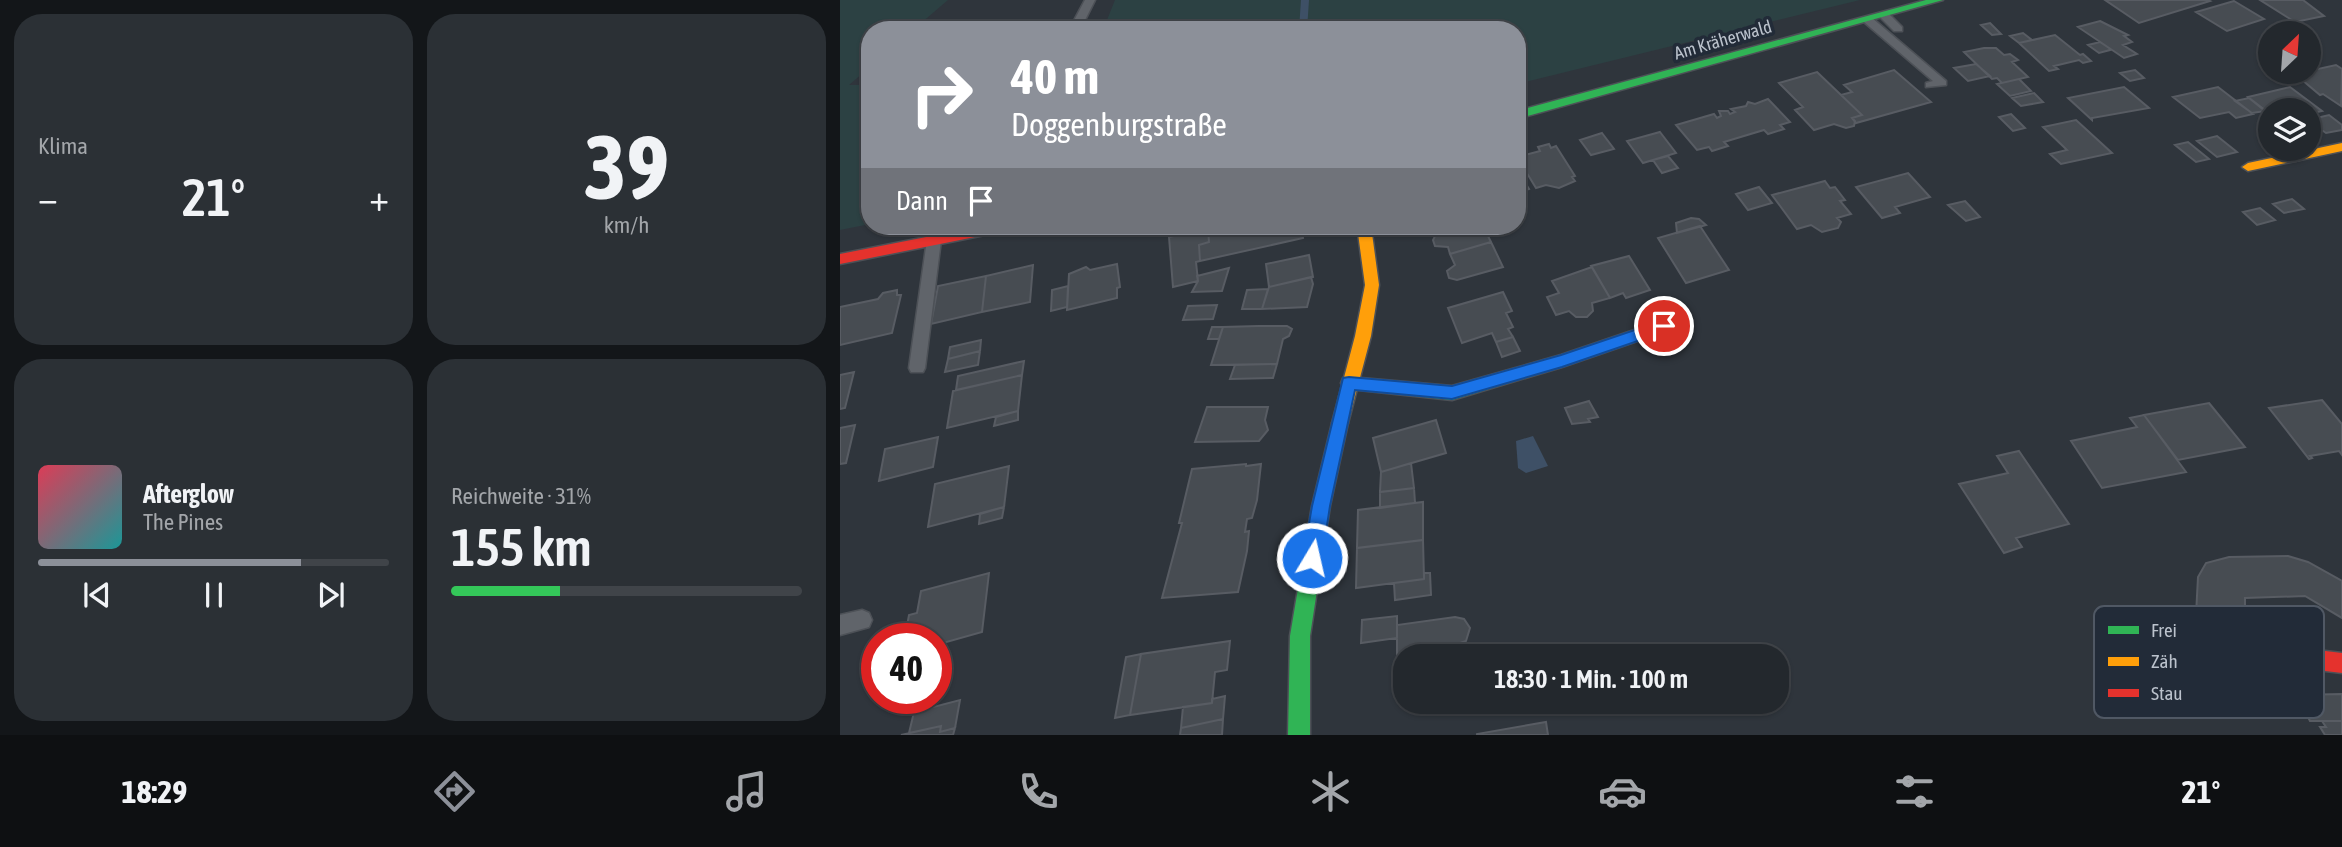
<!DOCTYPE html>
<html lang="de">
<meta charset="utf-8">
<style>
:root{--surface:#23282d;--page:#2b3035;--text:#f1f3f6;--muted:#a3a6aa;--line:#404449;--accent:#8c9099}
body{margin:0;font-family:"Asap Condensed",sans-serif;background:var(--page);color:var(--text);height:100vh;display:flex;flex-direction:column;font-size:26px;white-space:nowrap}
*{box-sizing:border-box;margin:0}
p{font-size:23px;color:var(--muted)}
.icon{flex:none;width:38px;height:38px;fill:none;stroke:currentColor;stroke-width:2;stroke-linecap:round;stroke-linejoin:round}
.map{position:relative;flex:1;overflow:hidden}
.drawer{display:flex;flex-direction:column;gap:14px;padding:14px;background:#131619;width:840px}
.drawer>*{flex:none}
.guide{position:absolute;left:21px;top:21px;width:665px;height:214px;border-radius:28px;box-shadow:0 2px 5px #0004,0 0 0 2px var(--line);background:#8c9099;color:#fff;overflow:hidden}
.needle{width:46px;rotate:25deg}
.fabs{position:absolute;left:1418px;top:21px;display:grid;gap:14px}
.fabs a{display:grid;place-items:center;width:63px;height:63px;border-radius:50%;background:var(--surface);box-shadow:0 2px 5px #0004,0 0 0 2px var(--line);font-size:35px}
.speed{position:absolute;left:21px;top:623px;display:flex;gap:14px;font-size:35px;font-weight:700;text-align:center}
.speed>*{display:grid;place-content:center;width:91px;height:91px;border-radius:50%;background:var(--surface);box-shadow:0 2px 5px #0004,0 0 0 2px var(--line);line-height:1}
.speed .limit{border:10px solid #d22;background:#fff;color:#111}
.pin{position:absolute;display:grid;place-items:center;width:60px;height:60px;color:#fff;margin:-30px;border:4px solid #fff;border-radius:50%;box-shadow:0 2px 7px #0007}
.me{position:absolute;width:77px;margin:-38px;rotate:9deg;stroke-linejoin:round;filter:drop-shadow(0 0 5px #0008)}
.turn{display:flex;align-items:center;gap:24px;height:147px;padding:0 35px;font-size:32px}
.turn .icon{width:91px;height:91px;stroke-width:2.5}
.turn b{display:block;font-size:49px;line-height:60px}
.then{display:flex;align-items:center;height:66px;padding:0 35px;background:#0003;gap:14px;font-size:26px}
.big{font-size:52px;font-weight:600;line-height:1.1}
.drawer .card{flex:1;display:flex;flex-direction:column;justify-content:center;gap:10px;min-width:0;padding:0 24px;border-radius:28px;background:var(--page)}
.drawer .dial{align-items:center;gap:0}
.dial b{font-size:91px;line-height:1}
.song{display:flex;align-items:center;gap:21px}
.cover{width:84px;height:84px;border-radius:10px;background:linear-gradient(135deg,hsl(350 70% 55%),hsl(180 70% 35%))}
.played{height:7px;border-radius:4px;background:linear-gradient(90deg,var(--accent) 75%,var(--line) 75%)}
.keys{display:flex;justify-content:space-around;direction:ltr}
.heat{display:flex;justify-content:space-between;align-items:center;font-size:38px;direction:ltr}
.charge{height:10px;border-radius:5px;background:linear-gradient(90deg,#34c759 31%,var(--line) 0)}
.drawer .tiles{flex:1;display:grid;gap:14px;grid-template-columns:repeat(2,1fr)}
.trip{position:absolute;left:553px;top:644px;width:396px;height:70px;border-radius:28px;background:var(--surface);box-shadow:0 2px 5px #0004,0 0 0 2px var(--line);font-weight:600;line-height:70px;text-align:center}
.tabs{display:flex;height:112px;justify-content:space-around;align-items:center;background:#0e1012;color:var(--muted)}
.tabs .icon{width:49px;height:49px}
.tabs .selected{color:var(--accent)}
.tabs b{font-size:32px;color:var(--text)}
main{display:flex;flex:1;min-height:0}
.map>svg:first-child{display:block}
</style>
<main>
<section class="drawer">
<div class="tiles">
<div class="card"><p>Klima</p>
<div class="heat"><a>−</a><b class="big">21°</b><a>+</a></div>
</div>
<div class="card dial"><b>39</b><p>km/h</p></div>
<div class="card">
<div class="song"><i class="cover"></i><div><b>Afterglow</b><p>The Pines</p></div></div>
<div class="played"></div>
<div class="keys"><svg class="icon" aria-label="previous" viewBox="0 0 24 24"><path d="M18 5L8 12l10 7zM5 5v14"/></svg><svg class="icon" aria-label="pause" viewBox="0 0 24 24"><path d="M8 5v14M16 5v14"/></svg><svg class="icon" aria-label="next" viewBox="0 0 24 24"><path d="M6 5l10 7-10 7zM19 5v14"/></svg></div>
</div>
<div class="card"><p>Reichweite · 31%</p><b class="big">155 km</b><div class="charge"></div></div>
</div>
</section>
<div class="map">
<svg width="1502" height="735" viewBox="0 0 1502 735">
<rect width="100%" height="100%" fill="#2f353c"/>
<path fill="#2c4143" d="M0 0H108L73 30H30V67L9 85H30V224L0 230Z
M275 0H1020L677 84V30H263Z"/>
<path fill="#3e5066" d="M693 436 708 466 686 473 678 468 676 441Z"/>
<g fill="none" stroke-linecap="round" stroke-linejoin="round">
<path stroke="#3e5066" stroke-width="8" d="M463 30 465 0"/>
</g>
<path fill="#474c52" stroke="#585c63" stroke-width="2" d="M1265 0H1368L1370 1 1299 23Z
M1420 0H1463L1484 16 1455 22Z
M1394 1 1424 19 1387 31 1356 12Z
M1260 21 1288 35 1284 36 1292 42 1283 45 1297 54 1284 58 1238 27Z
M1150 23 1161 34 1152 35 1141 25Z
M1183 33 1192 40 1179 43 1170 36Z
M1215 35 1240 55 1243 54 1251 61 1243 63 1239 60 1214 66 1218 69 1209 71 1179 43Z
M1260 42 1269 48 1270 50 1259 53 1248 45Z
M1144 48H1156L1164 55 1170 54 1178 60 1172 62 1188 77 1162 83 1157 78 1152 79 1124 52Z
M1136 64 1150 76 1128 81 1114 68Z
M1496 65 1502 69 1501 106 1483 94 1480 95 1455 74Z
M1054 70 1091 102 1016 123 1012 118 1022 115 1001 95 1012 92 1004 85Z
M1295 70 1304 78 1290 81 1280 73Z
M977 72 1022 115 1012 118 1015 121 1014 126 1006 128 994 124 974 130 955 110 963 107 939 83Z
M1179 79 1191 91 1170 96 1157 84Z
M1284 87 1309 108 1252 118V120L1228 98Z
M1378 87 1413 114 1396 118 1389 112 1360 118 1333 97Z
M1450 87 1482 111 1468 114V110H1430V114L1408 97Z
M1194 93 1203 102 1181 106 1172 98Z
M1409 98 1425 111 1412 113 1395 101Z
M928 99 950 122 940 125 944 129 928 134 924 130 884 142 888 146 872 151 869 147 857 150 836 125 874 114 877 118 881 116 879 111H888L890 114 895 112 891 109 906 106 908 102 915 104Z
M1171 114 1185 128 1173 131 1159 117Z
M1489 115 1502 125V130L1486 133 1468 120Z
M1236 120 1272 153 1221 164 1210 154 1227 150 1203 127Z
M820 132 836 153 803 163 787 141Z
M762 133 774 149 751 155 740 140Z
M1377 136 1397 152 1377 157 1357 141Z
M1348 142 1369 159 1356 162 1335 145Z
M709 144 711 148 716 146 735 176 732 177 735 181 719 188 706 185 696 188 677 157 700 151 698 147Z
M828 156 838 168 822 173 813 160Z
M1068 173 1090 197 1055 207 1060 213 1042 218 1016 187Z
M681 176 689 189 677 193V177Z
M985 181 990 188 995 187 1005 200 1000 201 1011 214 997 218 1001 222 998 228 982 232 971 225 957 229 932 195Z
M919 187 932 203 908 210 896 194Z
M1452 199 1464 209 1444 213 1433 204Z
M1125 201 1140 217 1126 221 1108 205Z
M1420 208 1435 220 1417 225 1403 212Z
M851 218 859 219 866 225 837 233 836 223Z
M381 226H461L463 238 360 261 359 245 369 242 368 229Z
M627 226H643L651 242 610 254 608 247 595 246 593 240 596 234Z
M860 226 889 270 846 283 818 238Z
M368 229 369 242 359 245 360 261 356 262 358 281 333 287 329 237Z
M651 242 663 267 617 280 609 278 607 271 615 265 610 254Z
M469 255 473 277 429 287 426 264Z
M789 256 810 290 786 298 783 293 770 298 751 266Z
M277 264 280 287 277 288V298L227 310 229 274 246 267 250 270Z
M193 265 190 302 142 312 146 276Z
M752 267 770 298 752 303 753 311 747 317H736L729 311 716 315 707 297 719 293 712 281Z
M389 268 382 291 352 292 358 281 357 276Z
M146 276 142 312 91 324 98 286Z
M471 277 473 284 467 307 422 309 429 287Z
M228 286 227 307 211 311 212 290Z
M428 289 422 309H402L407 290Z
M57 290V295H61L52 333 0 345V307L38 299 43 293Z
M663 292 672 311 666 313 673 327 668 329 673 337 656 342 652 333 622 343 608 308Z
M377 305 373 319 343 320 348 306Z
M418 326H447L452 329 449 336 443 339 437 364 371 365 383 327Z
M372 327H383L379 339H368Z
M673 337 680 351 662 357 656 342Z
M141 340 140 351 108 359 110 347Z
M140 351 138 365 105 372 108 359Z
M184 361 182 375 116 390 118 376Z
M437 364 433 378 390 379 395 365Z
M14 372 5 408 0 409V375Z
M182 375 178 411 107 428 113 391Z
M1482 400 1502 424V455L1499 451 1470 456 1472 458 1469 459 1429 408Z
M749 401 758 417 748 419 750 422 732 424 725 408Z
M1369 403 1405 447 1338 460 1304 415Z
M367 407H428L425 420 428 430 419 441 355 442Z
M178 411V420L154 426 156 417Z
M1304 415 1346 472 1262 488 1231 441 1297 427 1290 418Z
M596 420 606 453 541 472 533 438Z
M15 425 6 463 0 464V428Z
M98 437 93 467 39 481 45 449Z
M1179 451 1229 524 1176 538 1182 547 1164 553 1119 484 1168 473 1157 456Z
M571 463 574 488 540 492 541 472Z
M406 464V466L421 464 417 500 412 518 407 519 405 532 409 531 407 551 398 592 322 598 342 523H339L352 469Z
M169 466 164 507 88 527 95 484Z
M574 488 575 503 540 508V492Z
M583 502V540L517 548 518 510Z
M164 507 162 518 139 524 140 514Z
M583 540 584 579 516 588 517 548Z
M1448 556 1468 562 1502 581V618L1465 596 1405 598V631L1356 615 1358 577 1366 563 1389 557Z
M149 573 142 632 96 645V639H74L75 633 65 636 69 615 77 613 81 591Z
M584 573H590L591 595 555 600 554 583 584 579Z
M557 616V638L521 643 522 620Z
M615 617 624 619 630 628 626 641 617 644V656H565V693L557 694V625Z
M390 641 387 670 375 672 372 703 290 715 301 654Z
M301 654 290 715 275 718 286 657Z
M1502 694V721H1470L1457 695Z
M385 696 383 719 341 728 343 707 372 703V699Z
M120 700 115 728 100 732 101 726 69 733 74 712Z
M383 719 382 735H340L341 728Z
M1482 721H1502V735H1485L1480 727H1486Z
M706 722 708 735H637V734Z
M101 726 100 732 115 728 113 735H61Z"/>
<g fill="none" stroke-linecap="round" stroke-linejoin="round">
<defs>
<path id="lane" d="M245 0H255L240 30H229Z
M1040 13H1048L1062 27V31H1054L1040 17Z
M1024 18H1032L1106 81V85L1086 87V83L1093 81 1024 22Z
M94 235 101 240 85 368 83 372H71L69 368 87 240Z
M22 610 29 613 32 620 29 627 0 635V615Z"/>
<path id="fast" d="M1086 0H1103L677 119V111Z
M824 320 832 326 829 330 722 367 612 400 509 389 503 388 501 383 503 378 509 377 612 386 721 355Z
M500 416 506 418 508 423 490 506 470 636V735H448L450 636 472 506 492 423 494 418Z"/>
<path id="slow" d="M1502 143V151L1408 171 1402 167 1408 163Z
M517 226H531L539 285 531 336 508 423 506 428 500 430 494 428 492 423 515 336 525 285Z"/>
<path id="jam" d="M142 226H172L165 231 0 264V254Z
M1427 644 1502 653V673L1427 664 1420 661 1417 654 1420 647Z"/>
</defs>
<use href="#lane" stroke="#4d5157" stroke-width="3"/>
<use href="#fast" stroke="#4d5157" stroke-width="3"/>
<use href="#slow" stroke="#4d5157" stroke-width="3"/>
<use href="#jam" stroke="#4d5157" stroke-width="3"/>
<use href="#lane" fill="#60646a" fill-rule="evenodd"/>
<use href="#fast" fill="#30b455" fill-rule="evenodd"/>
<use href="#slow" fill="#ff9f0a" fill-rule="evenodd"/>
<use href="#jam" fill="#e5322d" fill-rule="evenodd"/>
</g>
<path fill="#1a73e8" stroke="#114b97" stroke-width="2" d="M824 320 832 326 830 330 722 367 612 399 515 390 490 506 482 558 479 564 472 567 466 564 463 558 472 506 503 378 509 377 612 386 721 355Z"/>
<g text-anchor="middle" stroke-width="7" stroke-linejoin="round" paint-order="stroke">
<g font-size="18" fill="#bbc2cc" stroke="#222b38">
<text transform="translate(883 40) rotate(-16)" y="6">Am Kräherwald</text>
</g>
</g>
<rect x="1254" y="606" width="230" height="112" rx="10" fill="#222b38" stroke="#505864" stroke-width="2"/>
<rect x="1268" y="626" width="31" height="8" fill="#30b455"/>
<rect x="1268" y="657" width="31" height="9" fill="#ff9f0a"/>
<rect x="1268" y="689" width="31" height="8" fill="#e5322d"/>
<g font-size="19" fill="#bbc2cc">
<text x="1311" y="637">Frei</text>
<text x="1311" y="668">Zäh</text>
<text x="1311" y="700">Stau</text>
</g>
</svg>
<div class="fabs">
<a><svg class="needle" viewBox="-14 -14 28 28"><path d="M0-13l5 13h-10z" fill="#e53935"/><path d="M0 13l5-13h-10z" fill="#a3a6aa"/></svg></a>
<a><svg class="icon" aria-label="layers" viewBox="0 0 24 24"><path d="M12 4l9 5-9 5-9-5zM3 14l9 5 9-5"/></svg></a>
</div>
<div class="speed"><div class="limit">40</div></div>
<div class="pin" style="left:824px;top:326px;background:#d93025"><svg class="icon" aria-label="arrive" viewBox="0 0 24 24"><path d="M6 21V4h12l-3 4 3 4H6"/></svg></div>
<svg class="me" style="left:472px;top:558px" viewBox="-20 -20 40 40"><circle r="17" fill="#1a73e8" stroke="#fff" stroke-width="3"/><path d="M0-11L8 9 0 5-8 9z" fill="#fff"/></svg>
<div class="trip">18:30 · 1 Min. · 100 m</div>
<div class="guide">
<div class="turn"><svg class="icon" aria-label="right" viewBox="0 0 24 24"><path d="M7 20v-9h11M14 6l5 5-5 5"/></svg><div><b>40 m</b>Doggenburgstraße</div></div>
<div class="then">Dann<svg class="icon" aria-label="arrive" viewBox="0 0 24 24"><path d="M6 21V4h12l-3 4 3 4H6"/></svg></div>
</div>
</div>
</main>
<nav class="tabs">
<b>18:29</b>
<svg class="icon selected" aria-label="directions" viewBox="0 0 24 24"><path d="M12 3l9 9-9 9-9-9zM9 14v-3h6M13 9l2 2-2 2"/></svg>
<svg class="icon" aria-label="music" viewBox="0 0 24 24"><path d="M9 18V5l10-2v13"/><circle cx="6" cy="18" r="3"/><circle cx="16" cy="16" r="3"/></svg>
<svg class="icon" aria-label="phone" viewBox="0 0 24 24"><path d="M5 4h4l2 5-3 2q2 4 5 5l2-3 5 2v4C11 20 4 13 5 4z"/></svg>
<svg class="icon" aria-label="climate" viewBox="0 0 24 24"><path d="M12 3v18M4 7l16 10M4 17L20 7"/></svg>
<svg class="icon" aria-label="car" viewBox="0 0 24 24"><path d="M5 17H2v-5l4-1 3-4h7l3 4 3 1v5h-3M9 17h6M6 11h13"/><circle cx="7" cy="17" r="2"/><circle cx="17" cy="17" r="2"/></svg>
<svg class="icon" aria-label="filters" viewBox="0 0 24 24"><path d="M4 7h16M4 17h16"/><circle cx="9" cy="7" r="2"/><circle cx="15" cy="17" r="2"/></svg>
<b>21°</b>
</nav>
